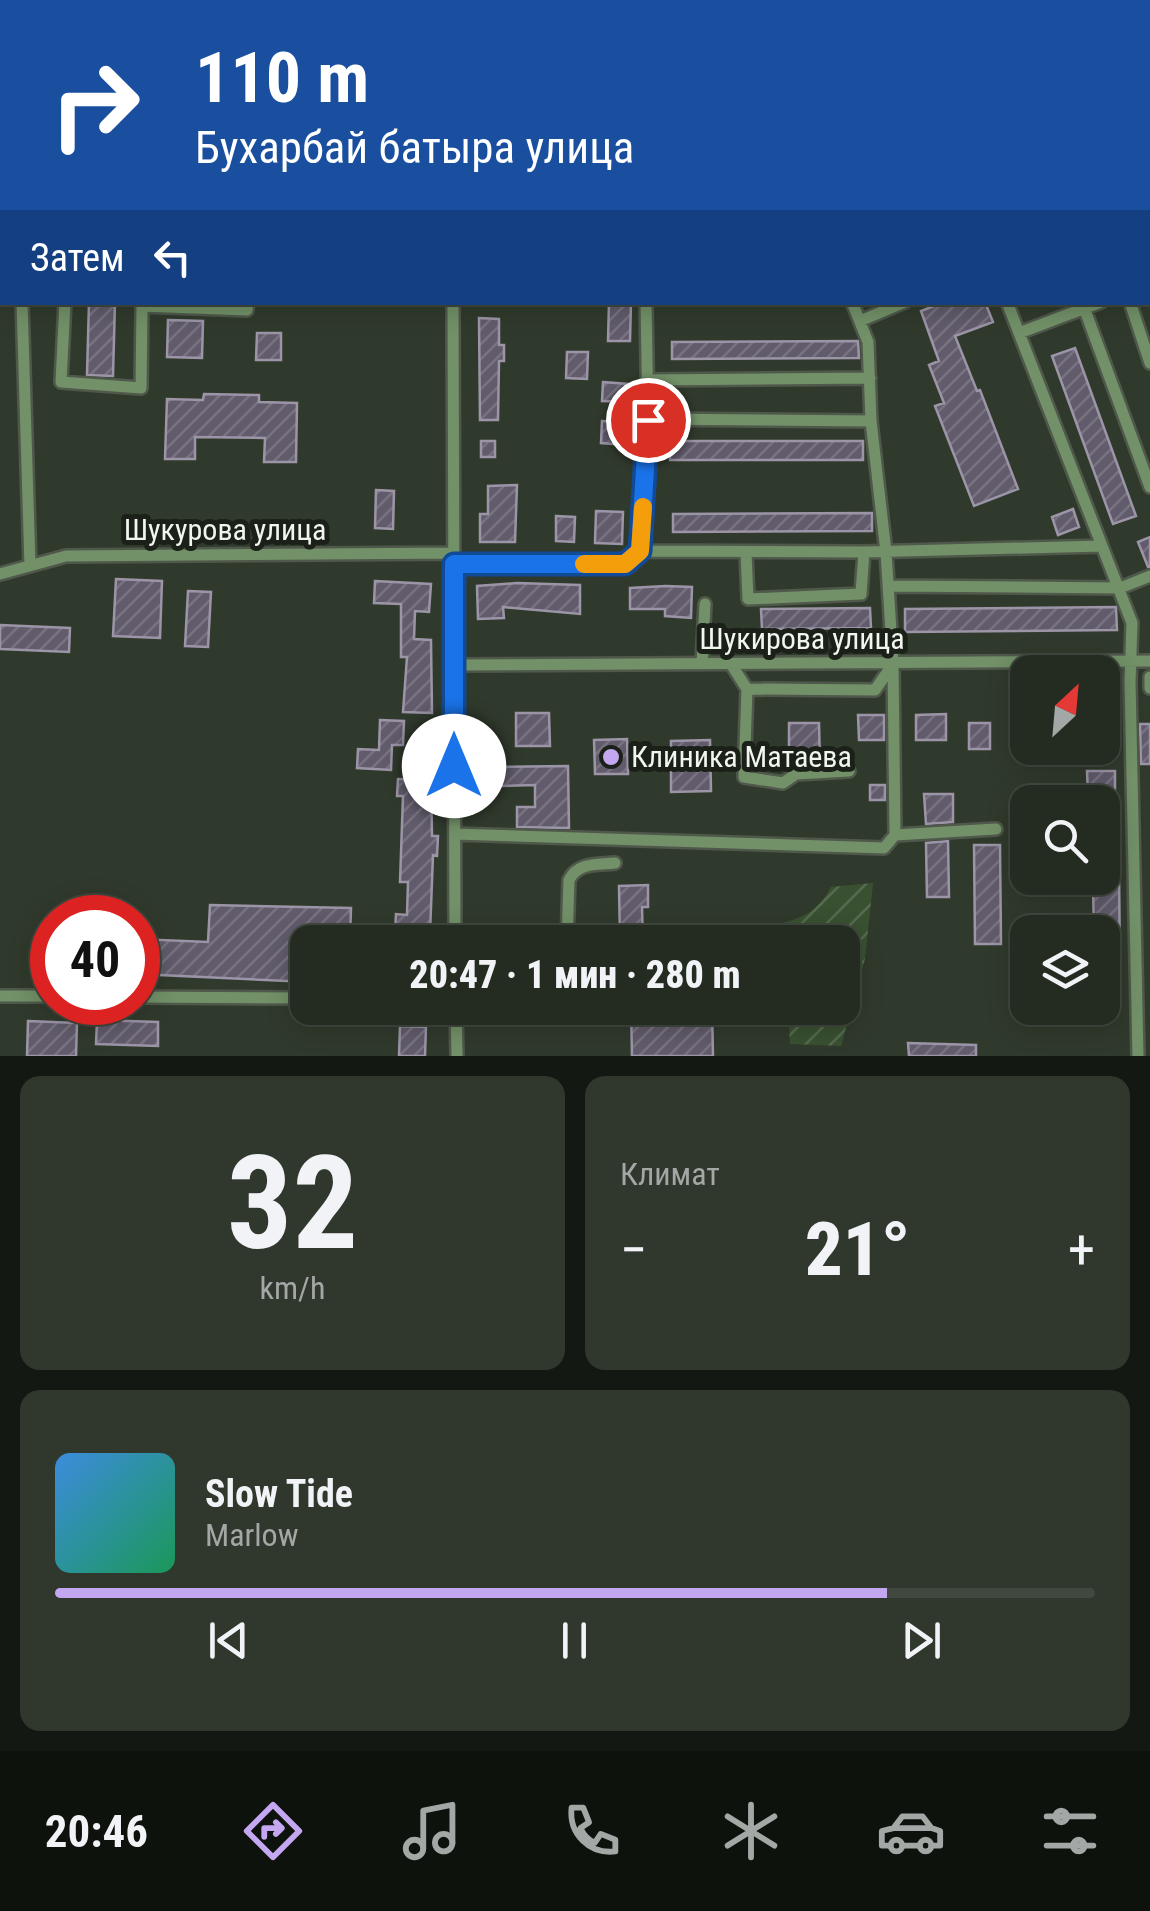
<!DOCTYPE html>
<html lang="ru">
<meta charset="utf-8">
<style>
:root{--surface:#242c21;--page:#30382e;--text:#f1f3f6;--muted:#a3a7a5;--line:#41483f;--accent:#c4a7f1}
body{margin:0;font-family:"Roboto Condensed",sans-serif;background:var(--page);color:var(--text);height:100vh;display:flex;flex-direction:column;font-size:38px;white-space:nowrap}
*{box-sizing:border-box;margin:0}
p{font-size:32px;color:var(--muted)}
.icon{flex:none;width:55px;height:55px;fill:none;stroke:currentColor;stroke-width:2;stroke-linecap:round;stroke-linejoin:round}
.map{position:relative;height:1056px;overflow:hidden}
.details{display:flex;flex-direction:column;gap:20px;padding:20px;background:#141812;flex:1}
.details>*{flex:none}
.guide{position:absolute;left:0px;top:0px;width:1150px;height:305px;box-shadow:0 5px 25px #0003,0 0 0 2px var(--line);background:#1a4fa0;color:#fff;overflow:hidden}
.needle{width:65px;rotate:26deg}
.buttons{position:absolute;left:1010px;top:655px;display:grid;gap:20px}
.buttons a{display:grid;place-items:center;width:110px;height:110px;border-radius:20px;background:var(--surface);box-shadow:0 5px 25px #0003,0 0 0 2px var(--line);font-size:50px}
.speed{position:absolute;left:30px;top:895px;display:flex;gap:20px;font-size:50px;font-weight:700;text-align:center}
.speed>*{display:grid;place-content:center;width:130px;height:130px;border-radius:50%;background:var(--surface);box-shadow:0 5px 25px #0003,0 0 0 2px var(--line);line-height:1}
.speed .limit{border:15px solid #d22;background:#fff;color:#111}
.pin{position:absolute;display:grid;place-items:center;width:85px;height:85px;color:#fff;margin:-42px;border:5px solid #fff;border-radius:50%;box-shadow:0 2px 10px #0007}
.me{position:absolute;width:110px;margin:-55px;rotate:0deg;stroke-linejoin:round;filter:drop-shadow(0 0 8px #0008)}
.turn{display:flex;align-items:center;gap:35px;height:210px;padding:0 30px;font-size:45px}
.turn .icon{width:130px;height:130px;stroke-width:2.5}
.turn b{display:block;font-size:70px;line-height:85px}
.then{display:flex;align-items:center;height:95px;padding:0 30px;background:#0003;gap:20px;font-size:38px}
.big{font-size:75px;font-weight:800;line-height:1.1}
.details .card{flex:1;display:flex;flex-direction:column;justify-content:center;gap:15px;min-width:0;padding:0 35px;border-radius:20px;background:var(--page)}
.details .dial{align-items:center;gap:0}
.dial b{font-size:130px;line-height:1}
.song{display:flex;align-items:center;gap:30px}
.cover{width:120px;height:120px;border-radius:15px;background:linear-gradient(135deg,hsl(210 70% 55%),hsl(150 70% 35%))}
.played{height:10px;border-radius:5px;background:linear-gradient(90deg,var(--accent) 80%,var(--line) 80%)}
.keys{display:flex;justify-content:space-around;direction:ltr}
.heat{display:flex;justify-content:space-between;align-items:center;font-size:55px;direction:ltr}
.details .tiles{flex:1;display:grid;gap:20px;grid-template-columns:1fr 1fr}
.card:last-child{grid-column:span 2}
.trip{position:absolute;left:290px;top:925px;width:570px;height:100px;border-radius:20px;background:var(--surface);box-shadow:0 5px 25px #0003,0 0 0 2px var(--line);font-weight:800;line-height:100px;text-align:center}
.menu{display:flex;height:160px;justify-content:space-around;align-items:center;background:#0e120d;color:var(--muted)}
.menu .icon{width:70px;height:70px}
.menu .selected{color:var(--accent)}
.menu b{font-size:45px;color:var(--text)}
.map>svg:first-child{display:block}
</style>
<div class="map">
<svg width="1150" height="1056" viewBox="0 0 1150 1056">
<defs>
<pattern id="garden-furrows" width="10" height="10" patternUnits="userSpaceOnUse" patternTransform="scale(2.5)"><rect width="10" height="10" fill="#395131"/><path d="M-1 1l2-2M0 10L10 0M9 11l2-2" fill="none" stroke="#566b4f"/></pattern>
<pattern id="building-hatch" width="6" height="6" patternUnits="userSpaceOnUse" patternTransform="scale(2.5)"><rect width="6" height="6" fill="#615b6b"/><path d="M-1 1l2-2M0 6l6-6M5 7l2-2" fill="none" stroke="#787380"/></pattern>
</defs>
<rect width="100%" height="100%" fill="#303a2c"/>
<path fill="url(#garden-furrows)" d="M873 883 865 959 841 1046 790 1044 788 1008H842V942H783L781 923C805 918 819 909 831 887Z"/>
<path fill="url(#building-hatch)" stroke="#9b95a7" stroke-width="2.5" d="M89 302H115L113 376 87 375Z
M609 302H631L630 341H608Z
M944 302H985L993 322 955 336 977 391 980 390 1018 489 974 506 935 406 944 403 929 365 939 361 921 311Z
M479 318 499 319V345H504V361H499L498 420H480Z
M168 320 203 321 202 358 167 357Z
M257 333H281V360H256Z
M858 341 859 358 672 359V342Z
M1075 348 1136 516 1113 524 1052 356Z
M567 352H588L587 379 566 378Z
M603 382 628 384 626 402 602 401Z
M204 394 259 395V402L297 403 296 462H264L265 438 195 437V459H165L167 399 203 400Z
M602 421 626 422 625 445 601 443Z
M481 441H495V457H481Z
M670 441H863V460H670Z
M517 485 515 542H480V514H488V486Z
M376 490 394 491 393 529 375 528Z
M1073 509 1079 527 1058 535 1052 517Z
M596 511 623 512 622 544 595 543Z
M872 513V531L673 532V514Z
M556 516 575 517 574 542 556 541Z
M1150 537V567H1148L1138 542Z
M116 579 162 581 160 638 113 636Z
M375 581 431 584 429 612 415 611 414 639 431 640 432 713 403 712 407 657H401V604L374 603Z
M517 583 580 585V614L503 607 504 618 478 619 477 586Z
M666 586 692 587 691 618 665 616V609H630V588Z
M188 591 211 592 208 647 185 646Z
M1116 607 1117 630 905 632V609Z
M870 608 871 628 762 629 761 609Z
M0 625 70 628 69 652 0 649Z
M1011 705H1028V732H1011Z
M516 713H549L550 746H516Z
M946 714V740H916V715Z
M858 715H884V740H859Z
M380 720 404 721 403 745H392L391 770 357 768 358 749 379 750Z
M789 723H819L820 763 789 765Z
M969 723H990V749H969Z
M1140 724H1150V764H1141Z
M627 739 628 774H595L594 740Z
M710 740 711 791 671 792V741Z
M568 766 569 828 517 827V807H535V785L499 786 498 767Z
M1087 771H1115V795H1088Z
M398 779 431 780 432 836H438L437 856 433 855 430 934 395 932 396 914 407 915 408 882H400L403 796H397Z
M870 785H885V800H870Z
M924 794H953V822L926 824Z
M1102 827H1113L1119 868 1120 968H1102V932H1094L1093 888H1089V878H1102Z
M948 841 949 897H927L926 843Z
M974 845H1000L1001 944H975Z
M648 885V907H642L643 942H620L619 886Z
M210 905 351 908 350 942H308V982L138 974V939L208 942Z
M631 1008H712L713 1056H632Z
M97 1020 158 1022V1046L96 1044Z
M28 1021 77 1023 76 1056H27Z
M400 1026 426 1027 425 1056H399Z
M908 1043 976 1045V1056H909Z"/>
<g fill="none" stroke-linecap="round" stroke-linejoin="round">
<defs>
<path id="minor" d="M266 0V2
M452 0V2
M648 0V2
M756 0 757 2
M781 0 782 2
M864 0 865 2
M6 2V0
M172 2V0
M1064 2 1071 0
M1148 47 1150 46
M1148 104 1150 110
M0 122H2
M1148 239 1150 246
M1148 287 1150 286
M22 302 30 566
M65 302 61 382 141 388 142 306 247 310 248 302
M453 302 455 942
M1007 302 1132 623 1130 682 1138 1056
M1082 302 1150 487
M1130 302 1150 363
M860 321 905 302
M1019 333 1101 302
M647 380 870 378
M648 419 871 421
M640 551 864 552 1102 546
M746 553 748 599 861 594 864 552
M454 564H625L640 551 648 419 646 302
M0 574 66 556 454 553
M888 586 1120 588 1150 576
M702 664 705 604
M731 664 747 689 875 690 893 664
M454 665 1150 661
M1150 677V688
M747 689 744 777 783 783 796 774 849 771
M455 834 884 848 895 835 893 664 886 552 871 421 868 342 852 302
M895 835 996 829
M567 942 569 880C578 862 597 865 615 863
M0 996H52
M138 997 308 998
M456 1008 457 1056"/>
</defs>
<use href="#minor" stroke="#4f584b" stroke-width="16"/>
<use href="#minor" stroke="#729168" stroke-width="11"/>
</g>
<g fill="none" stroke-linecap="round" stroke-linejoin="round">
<defs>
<path id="route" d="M454 766V564H625L640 551 648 420"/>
</defs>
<use href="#route" stroke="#114b97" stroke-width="25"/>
<use href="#route" stroke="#1a73e8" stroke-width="18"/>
<path stroke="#f59e0b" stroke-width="18" d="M584 564H625L640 551 643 507"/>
</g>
<circle fill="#c4a7f1" stroke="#1b2019" stroke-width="4" cx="611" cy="757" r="10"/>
<g text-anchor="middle" stroke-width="10" stroke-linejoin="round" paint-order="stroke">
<g font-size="30" fill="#f1f7ee" stroke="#1b2019">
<text x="225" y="540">Шукурова улица</text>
<text x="802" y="649">Шукирова улица</text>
</g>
<g font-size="30" fill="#f1f7ee" stroke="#1b2019" text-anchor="start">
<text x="631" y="767">Клиника Матаева</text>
</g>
</g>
</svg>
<div class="buttons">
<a><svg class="needle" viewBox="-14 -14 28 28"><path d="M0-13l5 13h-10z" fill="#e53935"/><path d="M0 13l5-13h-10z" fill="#a3a7a5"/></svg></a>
<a><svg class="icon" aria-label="search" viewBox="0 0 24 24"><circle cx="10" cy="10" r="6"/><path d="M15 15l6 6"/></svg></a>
<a><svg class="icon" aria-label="layers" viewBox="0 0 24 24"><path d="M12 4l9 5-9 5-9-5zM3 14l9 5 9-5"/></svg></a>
</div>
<div class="speed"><div class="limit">40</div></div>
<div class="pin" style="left:648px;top:420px;background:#d93025"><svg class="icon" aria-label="arrive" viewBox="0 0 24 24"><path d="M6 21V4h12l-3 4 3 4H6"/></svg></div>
<svg class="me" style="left:454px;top:766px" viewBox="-20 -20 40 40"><circle r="19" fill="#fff"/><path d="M0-13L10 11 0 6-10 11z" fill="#1a73e8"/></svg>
<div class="trip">20:47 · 1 мин · 280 m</div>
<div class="guide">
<div class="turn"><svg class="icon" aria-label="right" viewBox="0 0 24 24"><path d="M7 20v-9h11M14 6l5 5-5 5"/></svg><div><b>110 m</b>Бухарбай батыра улица</div></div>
<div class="then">Затем<svg class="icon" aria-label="left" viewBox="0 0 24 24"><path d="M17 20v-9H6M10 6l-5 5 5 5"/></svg></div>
</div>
</div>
<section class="details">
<div class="tiles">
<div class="card dial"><b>32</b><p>km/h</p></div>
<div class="card"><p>Климат</p>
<div class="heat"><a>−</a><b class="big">21°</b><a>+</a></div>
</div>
<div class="card">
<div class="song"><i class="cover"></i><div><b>Slow Tide</b><p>Marlow</p></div></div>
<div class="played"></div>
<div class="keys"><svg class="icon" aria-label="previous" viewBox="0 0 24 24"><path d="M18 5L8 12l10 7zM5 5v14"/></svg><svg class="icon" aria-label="pause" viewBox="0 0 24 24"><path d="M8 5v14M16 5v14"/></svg><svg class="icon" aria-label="next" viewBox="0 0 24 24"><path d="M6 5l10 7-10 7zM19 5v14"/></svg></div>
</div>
</div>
</section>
<nav class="menu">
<b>20:46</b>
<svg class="icon selected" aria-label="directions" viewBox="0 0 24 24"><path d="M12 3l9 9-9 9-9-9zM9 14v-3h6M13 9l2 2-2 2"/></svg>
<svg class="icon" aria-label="music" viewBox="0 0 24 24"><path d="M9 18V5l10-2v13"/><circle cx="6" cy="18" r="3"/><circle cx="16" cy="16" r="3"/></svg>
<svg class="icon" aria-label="phone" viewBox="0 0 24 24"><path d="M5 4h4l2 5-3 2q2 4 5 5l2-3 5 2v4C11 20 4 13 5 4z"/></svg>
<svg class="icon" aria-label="climate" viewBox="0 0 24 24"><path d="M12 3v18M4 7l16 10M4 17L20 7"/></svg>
<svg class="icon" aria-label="car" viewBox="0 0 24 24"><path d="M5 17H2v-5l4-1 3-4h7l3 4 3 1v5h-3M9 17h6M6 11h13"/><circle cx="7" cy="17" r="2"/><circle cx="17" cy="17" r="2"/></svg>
<svg class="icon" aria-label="filters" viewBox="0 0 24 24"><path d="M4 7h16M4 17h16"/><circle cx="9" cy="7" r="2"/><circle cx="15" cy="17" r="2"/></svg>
</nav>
